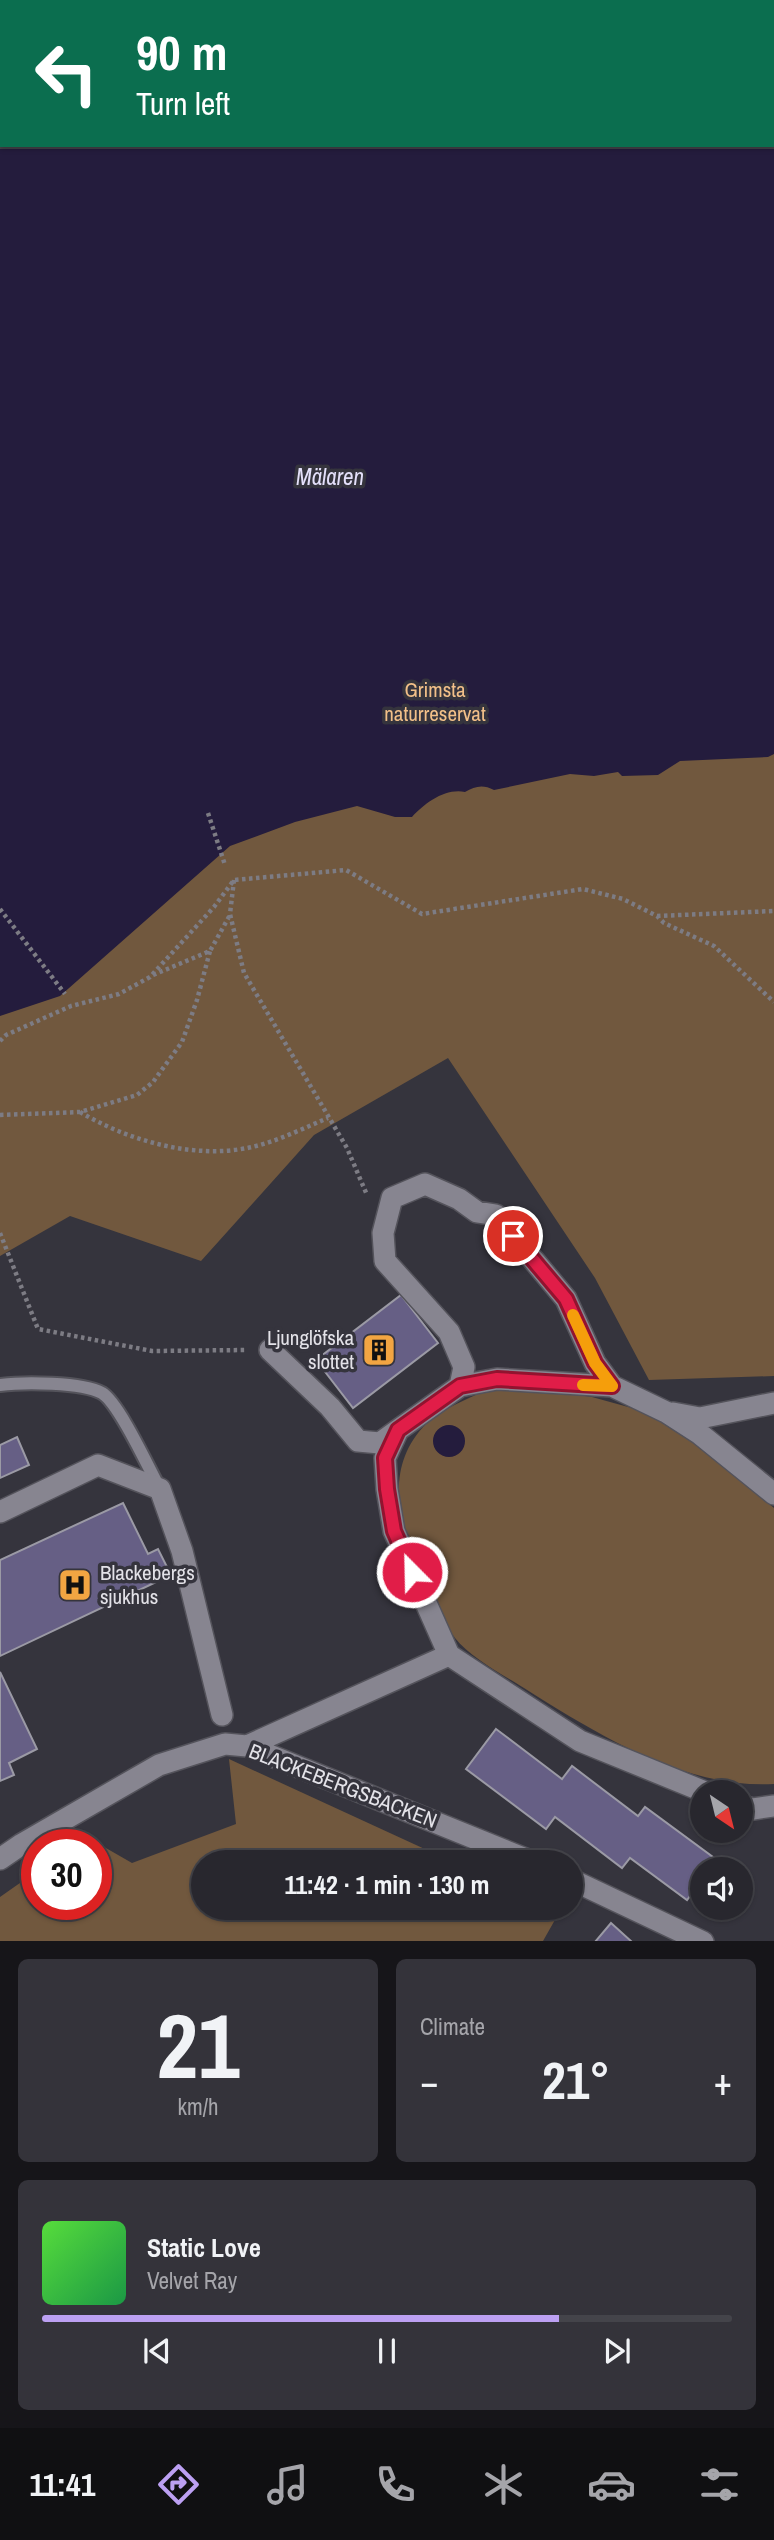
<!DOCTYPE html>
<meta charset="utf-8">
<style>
:root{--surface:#28272e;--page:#34333a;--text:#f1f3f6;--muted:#a5a5aa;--line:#44444a;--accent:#bca0f2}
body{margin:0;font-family:"Archivo Narrow",sans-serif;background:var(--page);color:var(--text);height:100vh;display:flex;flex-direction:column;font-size:26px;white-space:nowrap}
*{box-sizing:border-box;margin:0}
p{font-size:23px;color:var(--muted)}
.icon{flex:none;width:38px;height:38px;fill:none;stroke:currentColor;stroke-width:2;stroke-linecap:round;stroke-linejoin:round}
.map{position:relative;height:1941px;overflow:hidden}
.side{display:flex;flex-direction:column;gap:18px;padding:18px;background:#161519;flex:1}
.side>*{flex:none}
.hud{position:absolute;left:0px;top:0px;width:775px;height:147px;box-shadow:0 2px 5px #0004,0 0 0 2px var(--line);background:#0b6e4f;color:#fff;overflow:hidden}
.needle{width:46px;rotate:145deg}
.fabs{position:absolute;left:690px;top:1780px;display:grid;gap:14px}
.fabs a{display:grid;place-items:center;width:63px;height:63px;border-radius:50%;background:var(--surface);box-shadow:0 2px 5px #0004,0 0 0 2px var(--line);font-size:35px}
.speed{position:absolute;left:21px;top:1829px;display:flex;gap:14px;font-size:35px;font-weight:700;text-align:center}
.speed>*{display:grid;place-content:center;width:91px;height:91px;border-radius:50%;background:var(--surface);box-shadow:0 2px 5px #0004,0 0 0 2px var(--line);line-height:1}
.speed .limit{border:10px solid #d22;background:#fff;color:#111}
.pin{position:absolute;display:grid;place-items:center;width:60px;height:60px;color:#fff;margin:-30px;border:4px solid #fff;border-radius:50%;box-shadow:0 2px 7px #0007}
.me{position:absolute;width:77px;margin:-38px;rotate:337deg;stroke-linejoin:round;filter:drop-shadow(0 0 5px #0008)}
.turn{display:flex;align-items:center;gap:24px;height:147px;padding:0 21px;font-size:32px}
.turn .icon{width:91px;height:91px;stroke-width:2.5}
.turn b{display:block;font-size:49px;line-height:60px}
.big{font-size:52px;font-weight:700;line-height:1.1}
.side .tile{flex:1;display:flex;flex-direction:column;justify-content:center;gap:10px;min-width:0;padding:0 24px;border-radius:10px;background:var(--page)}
.side .dial{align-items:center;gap:0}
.dial b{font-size:91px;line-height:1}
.song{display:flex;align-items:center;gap:21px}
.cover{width:84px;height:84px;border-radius:10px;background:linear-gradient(135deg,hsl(110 70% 55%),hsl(140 70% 35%))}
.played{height:7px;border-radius:4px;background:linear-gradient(90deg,var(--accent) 75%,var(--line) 75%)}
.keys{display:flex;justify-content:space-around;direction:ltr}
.heat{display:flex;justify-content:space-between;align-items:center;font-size:38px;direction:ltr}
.side .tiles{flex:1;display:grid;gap:18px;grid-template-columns:1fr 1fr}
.tile:last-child{grid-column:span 2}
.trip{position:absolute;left:191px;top:1850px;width:392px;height:70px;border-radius:35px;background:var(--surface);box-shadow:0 2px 5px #0004,0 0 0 2px var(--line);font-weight:700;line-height:70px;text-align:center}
.dock{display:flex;height:112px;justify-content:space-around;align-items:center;background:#101012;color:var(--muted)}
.dock .icon{width:49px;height:49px}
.dock .selected{color:var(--accent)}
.dock b{font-size:32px;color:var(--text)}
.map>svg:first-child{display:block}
</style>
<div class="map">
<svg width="774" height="1942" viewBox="0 0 774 1942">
<rect width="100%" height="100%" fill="#35343d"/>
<path fill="#71583e" d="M774 332V1376L649 1380 595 1278 448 1058 314 1135 201 1261 70 1216 0 1256V484Z
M486 1390H541L592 1397 639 1410 674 1427 774 1508V1784C685 1789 597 1734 524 1688 503 1675 470 1657 455 1638 443 1622 434 1600 425 1582 400 1532 381 1469 426 1424 443 1408 466 1400 486 1390Z
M229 1759 453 1862H203V1908H552L560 1911 543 1941H0V1897L37 1871V1904H96V1844H73L85 1836 132 1863 236 1824Z"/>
<path fill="#241c3d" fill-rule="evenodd" d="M0 0H774V754L768 757 680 761 658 775 622 776 618 772 594 776 570 774 494 790C483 784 475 786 465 792 445 788 425 803 412 817H395L357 806 295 822 230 846 60 996 0 1016ZM2 2H774V145H2Z
M433 1441a16 16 0 1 1 32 0a16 16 0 1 1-32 0Z"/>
<path fill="#665f85" stroke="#9b9aa5" stroke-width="2" d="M401 1295 438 1343 353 1408 316 1360Z
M17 1437 29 1465 0 1478V1445Z
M123 1503 148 1554 158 1549 171 1575 0 1656V1560Z
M0 1672 37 1749 9 1763 14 1775 0 1781Z
M496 1729 562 1779 572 1766 638 1816 645 1807 717 1860 710 1869H702V1880L687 1900 630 1858 622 1868 555 1817 546 1829 466 1769Z
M611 1923 632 1942H595Z"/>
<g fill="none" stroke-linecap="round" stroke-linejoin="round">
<defs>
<path id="lane" d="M0 1385C23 1382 82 1382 102 1393 119 1403 149 1469 160 1489"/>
<path id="street" d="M270 1350 330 1407 358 1441 380 1443 398 1430
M460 1386 464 1367 449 1332 385 1261 383 1233 392 1198 425 1184 459 1199 477 1212 496 1215 566 1299 595 1363 612 1386
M673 1413 700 1418 774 1403
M0 1512 98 1465 160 1489 182 1551 222 1715
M247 1746 449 1655
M705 1792 580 1741 449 1655 394 1531 387 1489 385 1458 398 1430 460 1386 497 1379 612 1386 666 1412 700 1434 774 1494
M740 1805 753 1809 774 1806
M0 1859 22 1844 159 1765 225 1744 247 1746 533 1862
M570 1879 703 1942"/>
</defs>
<use href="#lane" stroke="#54535b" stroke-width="16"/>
<use href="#street" stroke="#54535b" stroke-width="24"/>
<path stroke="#7d7c84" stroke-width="4.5" stroke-dasharray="3.5 3.5" stroke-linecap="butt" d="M208 813 225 865
M234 880 230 914 244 973 347 1148 367 1195
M0 909 65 994
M657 916 774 911
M153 975 210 951 230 915
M0 1041 6 1035 71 1006 119 994 150 977 214 907 234 880 346 870 422 914 583 889 623 899 657 916 664 923 714 946 774 1002
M80 1112C129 1141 195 1160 252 1147 278 1141 304 1128 328 1118
M0 1115 80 1112 137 1095 153 1082 182 1042 197 1000 210 951
M0 1233 38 1329 152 1351 247 1350"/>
<use href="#lane" stroke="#878590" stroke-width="12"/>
<use href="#street" stroke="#878590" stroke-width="21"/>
</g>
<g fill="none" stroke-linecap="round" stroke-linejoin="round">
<defs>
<path id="route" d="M412 1572 394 1531 387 1489 385 1458 398 1430 460 1386 497 1379 612 1386 595 1363 566 1299 513 1236"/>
</defs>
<use href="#route" stroke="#92132f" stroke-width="18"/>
<use href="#route" stroke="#e11d48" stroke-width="12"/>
<path stroke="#f59e0b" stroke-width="12" d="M573 1315 595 1363 612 1386 583 1385"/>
</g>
<defs>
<symbol id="building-square" viewBox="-11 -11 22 22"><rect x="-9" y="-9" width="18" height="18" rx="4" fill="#f2a542" stroke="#35343d"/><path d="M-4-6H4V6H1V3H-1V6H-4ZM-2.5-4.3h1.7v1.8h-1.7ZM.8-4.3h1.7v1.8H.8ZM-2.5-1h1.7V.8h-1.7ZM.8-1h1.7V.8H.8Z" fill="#111"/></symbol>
<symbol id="hospital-square" viewBox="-11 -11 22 22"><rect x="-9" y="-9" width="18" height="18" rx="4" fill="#f2a542" stroke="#35343d"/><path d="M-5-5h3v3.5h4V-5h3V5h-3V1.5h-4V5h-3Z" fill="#111"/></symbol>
</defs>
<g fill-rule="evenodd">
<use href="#building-square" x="360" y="1331" width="38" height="38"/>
<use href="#hospital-square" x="56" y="1566" width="38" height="38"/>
</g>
<g text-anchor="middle" stroke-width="7" stroke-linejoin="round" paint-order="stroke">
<g font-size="21" fill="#f2c089" stroke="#35343d">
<text x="435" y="697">Grimsta<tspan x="435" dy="24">naturreservat</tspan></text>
</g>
<g font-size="21" fill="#e3e2e8" stroke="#35343d" text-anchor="end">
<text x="354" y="1345">Ljunglöfska<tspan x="354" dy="24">slottet</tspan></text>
<text x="100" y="1580" text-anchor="start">Blackebergs<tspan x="100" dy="24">sjukhus</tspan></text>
</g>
<g font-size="21" fill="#e3e2e8" stroke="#35343d">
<text transform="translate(343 1786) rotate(21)" y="7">BLACKEBERGSBACKEN</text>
</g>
<g font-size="23" font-style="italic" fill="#e4e0fa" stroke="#35343d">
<text x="330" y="485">Mälaren</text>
</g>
</g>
</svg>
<div class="fabs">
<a><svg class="needle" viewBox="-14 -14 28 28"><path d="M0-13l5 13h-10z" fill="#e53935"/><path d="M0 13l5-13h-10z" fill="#a5a5aa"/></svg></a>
<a><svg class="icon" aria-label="sound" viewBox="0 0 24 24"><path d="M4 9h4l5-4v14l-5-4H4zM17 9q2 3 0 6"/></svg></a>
</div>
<div class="speed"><div class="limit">30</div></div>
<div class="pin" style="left:513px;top:1236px;background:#d93025"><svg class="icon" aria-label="arrive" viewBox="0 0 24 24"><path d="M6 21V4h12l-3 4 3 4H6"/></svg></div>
<svg class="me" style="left:412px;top:1572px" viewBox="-20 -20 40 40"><circle r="17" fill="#e11d48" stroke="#fff" stroke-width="3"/><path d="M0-11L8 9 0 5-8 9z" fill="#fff"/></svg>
<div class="trip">11:42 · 1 min · 130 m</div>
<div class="hud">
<div class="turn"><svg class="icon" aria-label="left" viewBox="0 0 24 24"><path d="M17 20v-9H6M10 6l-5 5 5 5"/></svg><div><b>90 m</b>Turn left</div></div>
</div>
</div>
<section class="side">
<div class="tiles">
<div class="tile dial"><b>21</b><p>km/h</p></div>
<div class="tile"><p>Climate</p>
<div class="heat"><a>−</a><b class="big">21°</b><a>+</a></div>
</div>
<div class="tile">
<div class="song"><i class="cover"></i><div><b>Static Love</b><p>Velvet Ray</p></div></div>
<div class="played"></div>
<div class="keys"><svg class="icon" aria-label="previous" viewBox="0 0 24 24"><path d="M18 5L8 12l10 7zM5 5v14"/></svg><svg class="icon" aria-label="pause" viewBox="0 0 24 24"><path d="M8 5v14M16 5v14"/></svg><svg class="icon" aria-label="next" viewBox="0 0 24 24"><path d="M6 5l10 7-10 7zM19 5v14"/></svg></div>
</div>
</div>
</section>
<nav class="dock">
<b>11:41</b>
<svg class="icon selected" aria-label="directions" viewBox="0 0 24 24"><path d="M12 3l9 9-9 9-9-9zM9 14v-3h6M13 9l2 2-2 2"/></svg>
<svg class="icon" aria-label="music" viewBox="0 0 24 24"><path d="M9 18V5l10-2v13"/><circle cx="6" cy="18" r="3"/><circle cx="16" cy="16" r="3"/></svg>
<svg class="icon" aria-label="phone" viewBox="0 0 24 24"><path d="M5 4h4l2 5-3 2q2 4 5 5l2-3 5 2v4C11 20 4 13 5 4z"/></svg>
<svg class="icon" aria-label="climate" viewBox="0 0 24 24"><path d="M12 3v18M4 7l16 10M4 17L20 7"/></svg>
<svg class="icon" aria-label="car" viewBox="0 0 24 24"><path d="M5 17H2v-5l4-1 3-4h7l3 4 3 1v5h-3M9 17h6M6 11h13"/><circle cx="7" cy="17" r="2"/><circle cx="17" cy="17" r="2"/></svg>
<svg class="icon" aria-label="filters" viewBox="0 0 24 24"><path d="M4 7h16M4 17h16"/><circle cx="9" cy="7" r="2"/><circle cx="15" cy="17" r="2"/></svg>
</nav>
